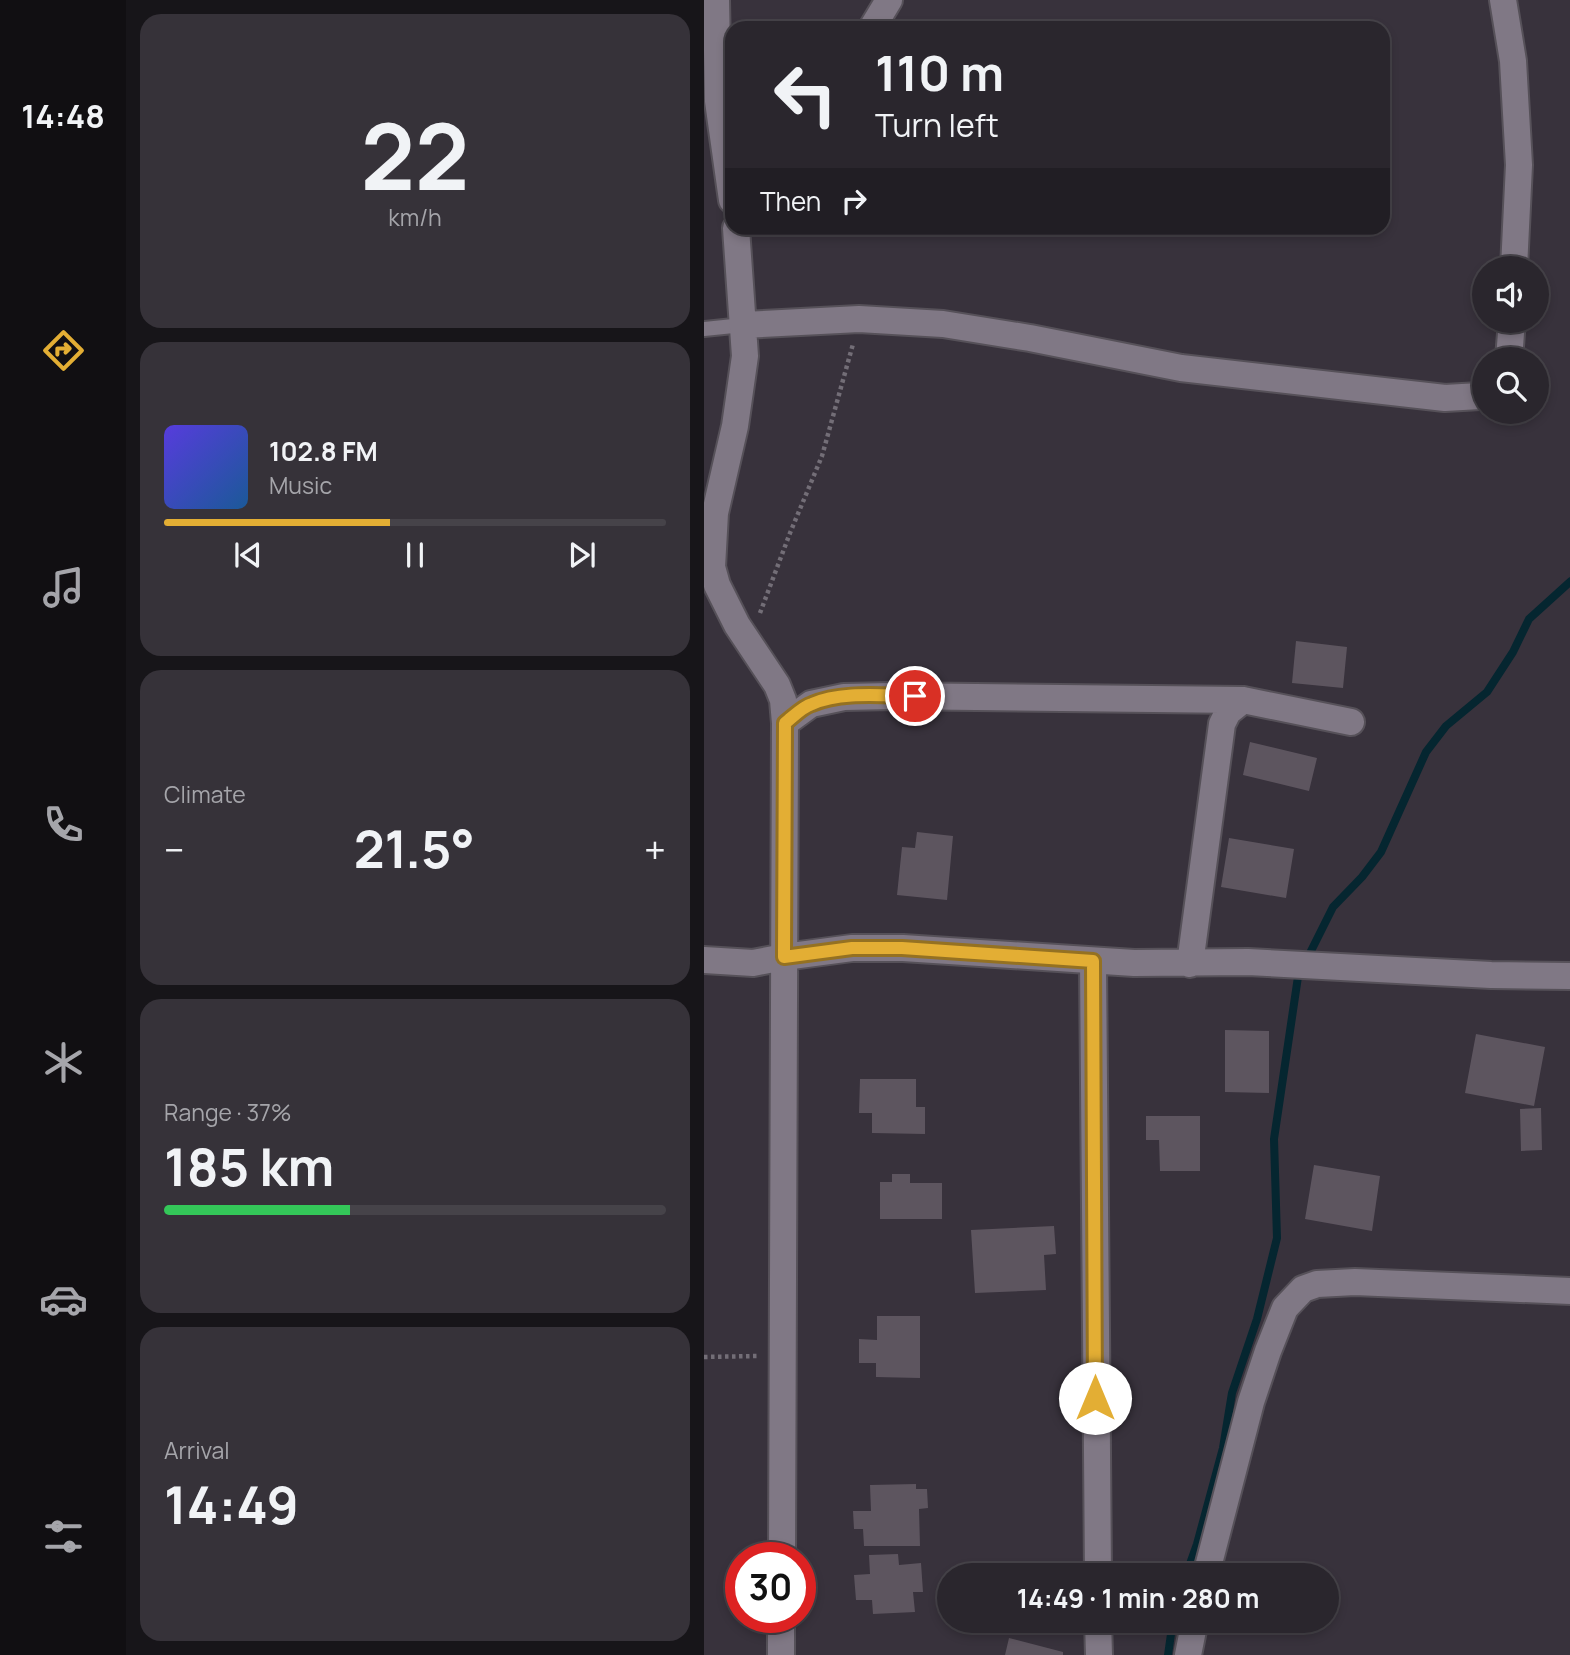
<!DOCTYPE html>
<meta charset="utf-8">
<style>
:root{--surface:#2a262d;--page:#363239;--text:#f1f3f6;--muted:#a5a5aa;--line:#464349;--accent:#e3ae34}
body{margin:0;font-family:Manrope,sans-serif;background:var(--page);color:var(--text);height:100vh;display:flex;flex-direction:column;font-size:26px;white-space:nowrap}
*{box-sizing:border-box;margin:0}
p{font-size:23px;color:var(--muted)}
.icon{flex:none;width:38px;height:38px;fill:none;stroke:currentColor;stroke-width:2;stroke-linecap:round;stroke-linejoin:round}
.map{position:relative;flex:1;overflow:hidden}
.panel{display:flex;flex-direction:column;gap:14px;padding:14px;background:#171519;width:578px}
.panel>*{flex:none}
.top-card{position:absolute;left:21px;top:21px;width:665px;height:214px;border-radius:21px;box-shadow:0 4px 10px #0003,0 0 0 2px var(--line);background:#2a262d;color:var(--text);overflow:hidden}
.buttons{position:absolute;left:768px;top:256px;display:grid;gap:14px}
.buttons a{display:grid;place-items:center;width:77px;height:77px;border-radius:50%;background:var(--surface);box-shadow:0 4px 10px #0003,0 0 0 2px var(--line);font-size:35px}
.speed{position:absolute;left:21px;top:1542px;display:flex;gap:14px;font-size:35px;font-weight:700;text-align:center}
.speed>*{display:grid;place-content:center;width:91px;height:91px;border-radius:50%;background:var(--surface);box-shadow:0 4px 10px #0003,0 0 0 2px var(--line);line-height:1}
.speed .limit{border:10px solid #d22;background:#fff;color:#111}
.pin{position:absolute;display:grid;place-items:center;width:60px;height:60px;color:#fff;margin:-30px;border:4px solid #fff;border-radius:50%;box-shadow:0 2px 7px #0007}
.me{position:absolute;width:77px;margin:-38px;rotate:0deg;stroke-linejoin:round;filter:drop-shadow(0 0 5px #0008)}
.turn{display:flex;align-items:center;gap:24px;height:147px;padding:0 35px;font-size:32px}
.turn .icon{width:91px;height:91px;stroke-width:2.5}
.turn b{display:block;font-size:49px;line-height:60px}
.then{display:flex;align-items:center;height:66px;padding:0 35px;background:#0003;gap:14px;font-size:26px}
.big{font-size:52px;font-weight:700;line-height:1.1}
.panel .card{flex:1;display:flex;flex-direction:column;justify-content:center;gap:10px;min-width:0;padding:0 24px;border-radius:21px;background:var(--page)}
.panel .dial{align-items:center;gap:0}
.dial b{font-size:91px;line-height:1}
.song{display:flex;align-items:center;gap:21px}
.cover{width:84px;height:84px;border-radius:10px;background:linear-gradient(135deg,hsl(250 70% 55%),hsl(210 70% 35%))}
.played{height:7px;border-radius:4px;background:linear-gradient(90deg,var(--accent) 45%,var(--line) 45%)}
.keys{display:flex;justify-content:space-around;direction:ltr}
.heat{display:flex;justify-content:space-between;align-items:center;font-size:38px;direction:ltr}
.charge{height:10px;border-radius:5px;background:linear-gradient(90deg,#34c759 37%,var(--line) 0)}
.trip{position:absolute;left:233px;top:1563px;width:402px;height:70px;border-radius:35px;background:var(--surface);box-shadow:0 4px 10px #0003,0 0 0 2px var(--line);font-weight:700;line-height:70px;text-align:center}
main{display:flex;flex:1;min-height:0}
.menu{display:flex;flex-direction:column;width:126px;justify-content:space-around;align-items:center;background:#110f12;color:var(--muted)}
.menu .icon{width:49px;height:49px}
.menu .active{color:var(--accent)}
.menu b{font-size:32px;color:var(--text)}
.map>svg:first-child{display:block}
</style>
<main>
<nav class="menu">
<b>14:48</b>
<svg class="icon active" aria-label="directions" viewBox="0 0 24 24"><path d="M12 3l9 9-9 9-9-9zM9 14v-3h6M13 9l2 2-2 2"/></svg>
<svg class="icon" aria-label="music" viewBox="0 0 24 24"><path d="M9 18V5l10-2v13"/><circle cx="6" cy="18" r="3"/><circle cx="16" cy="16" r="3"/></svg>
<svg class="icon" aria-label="phone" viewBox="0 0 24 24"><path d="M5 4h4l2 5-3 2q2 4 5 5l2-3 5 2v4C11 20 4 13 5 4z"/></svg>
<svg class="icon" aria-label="climate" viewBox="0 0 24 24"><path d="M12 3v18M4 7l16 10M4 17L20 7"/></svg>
<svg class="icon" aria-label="car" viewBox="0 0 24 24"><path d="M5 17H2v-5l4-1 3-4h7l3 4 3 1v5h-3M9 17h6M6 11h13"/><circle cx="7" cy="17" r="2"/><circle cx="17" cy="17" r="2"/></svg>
<svg class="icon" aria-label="filters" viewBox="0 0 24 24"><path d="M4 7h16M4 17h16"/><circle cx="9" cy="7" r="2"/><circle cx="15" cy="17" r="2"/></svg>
</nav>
<section class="panel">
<div class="card dial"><b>22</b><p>km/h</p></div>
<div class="card">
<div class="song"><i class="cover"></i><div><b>102.8 FM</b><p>Music</p></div></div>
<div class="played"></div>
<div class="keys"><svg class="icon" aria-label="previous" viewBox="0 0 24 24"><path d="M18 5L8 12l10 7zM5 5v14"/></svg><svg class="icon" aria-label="pause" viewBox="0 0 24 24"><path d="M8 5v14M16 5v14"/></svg><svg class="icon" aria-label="next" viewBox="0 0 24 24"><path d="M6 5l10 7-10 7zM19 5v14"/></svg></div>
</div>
<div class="card"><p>Climate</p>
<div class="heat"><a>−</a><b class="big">21.5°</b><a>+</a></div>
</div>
<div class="card"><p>Range · 37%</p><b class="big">185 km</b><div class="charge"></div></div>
<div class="card"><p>Arrival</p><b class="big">14:49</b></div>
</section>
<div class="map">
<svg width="867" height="1655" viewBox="0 0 867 1655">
<rect width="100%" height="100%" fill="#38323c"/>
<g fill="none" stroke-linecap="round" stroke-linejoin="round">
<path stroke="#052630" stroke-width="8" d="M606 953 629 907 658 877 677 852 722 752 742 726 783 692 809 652 825 619 867 581
M482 1575 493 1544 519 1448 528 1393 553 1319 573 1238 570 1139 595 970
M464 1655 469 1620"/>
</g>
<path fill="#5d555f" d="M592 641 643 647 639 688 588 683Z
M546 742 613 758 605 791 539 775Z
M213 832 249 836 243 900 193 895 198 847 211 848Z
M525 838 590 849 582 898 517 887Z
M521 1030 565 1031V1093L521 1092Z
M772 1034 841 1047 830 1106 761 1093Z
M156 1079H212V1107H221V1134L168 1133V1113H155Z
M837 1108 838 1150 817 1151 816 1109Z
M442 1116H496V1171H456L455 1140H442Z
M610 1165 676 1176 668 1231 601 1219Z
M188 1174H206V1183H238V1219H176V1182H188Z
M350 1226 352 1254 340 1255 342 1290 271 1293 267 1230Z
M173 1316H216V1378L172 1377V1363H155V1339L173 1340Z
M212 1484V1489H223L224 1508 215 1509 216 1546H160L159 1529H150L149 1511H167L166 1485Z
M194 1554 195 1565 217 1563 219 1592H209L211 1612 169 1614 168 1600H152L150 1575 166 1574 165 1555Z
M305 1638 359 1652V1655H301Z"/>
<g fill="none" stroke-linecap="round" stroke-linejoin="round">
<defs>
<path id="lane" d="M0 329 39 325"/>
<path id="street" d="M12 0 14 101 28 200
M799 0 809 61 815 165 810 268
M168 28 185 0
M32 228 41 356 31 426 11 513 8 567 13 585 33 625 73 685 79 700 81 723 78 1558
M39 325 155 319 239 324 326 338 477 368 741 398 776 396 780 392
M805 359 808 320
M81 723 107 704 140 697 188 696 539 700 647 722
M0 960 49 963 80 957 148 948H199L430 963 544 962 787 975 867 976
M389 961 394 1575
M486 964 518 724 524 712 539 700
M502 1575 547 1402 564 1351 581 1308 599 1289 613 1284 651 1282 867 1291
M394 1620 395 1655
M77 1655V1617
M484 1655 491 1620"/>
</defs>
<use href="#lane" stroke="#565159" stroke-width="18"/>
<use href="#street" stroke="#565159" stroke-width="30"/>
<path stroke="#736e77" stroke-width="4.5" stroke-dasharray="3.5 3.5" stroke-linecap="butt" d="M56 613 86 533 118 456 149 344
M0 1357 55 1356"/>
<use href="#lane" stroke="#807885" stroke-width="14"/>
<use href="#street" stroke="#807885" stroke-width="26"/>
</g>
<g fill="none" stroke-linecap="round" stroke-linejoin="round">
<defs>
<path id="route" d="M211 696C179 696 138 691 108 704 98 707 89 717 81 723L80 957 148 948H198L389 961 391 1398"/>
</defs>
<use href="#route" stroke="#947122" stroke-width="18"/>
<use href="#route" stroke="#e3ae34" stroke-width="12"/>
</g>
</svg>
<div class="buttons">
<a><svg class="icon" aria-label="sound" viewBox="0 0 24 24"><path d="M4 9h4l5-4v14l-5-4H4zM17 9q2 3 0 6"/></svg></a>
<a><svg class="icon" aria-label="search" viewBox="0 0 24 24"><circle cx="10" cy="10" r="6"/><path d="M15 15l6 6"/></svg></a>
</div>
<div class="speed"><div class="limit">30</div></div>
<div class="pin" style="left:211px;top:696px;background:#d93025"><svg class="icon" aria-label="arrive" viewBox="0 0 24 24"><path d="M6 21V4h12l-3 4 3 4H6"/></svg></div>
<svg class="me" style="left:391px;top:1398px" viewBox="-20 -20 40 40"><circle r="19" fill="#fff"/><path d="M0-13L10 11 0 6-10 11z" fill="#e3ae34"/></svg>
<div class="trip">14:49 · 1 min · 280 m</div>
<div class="top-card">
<div class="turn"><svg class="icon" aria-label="left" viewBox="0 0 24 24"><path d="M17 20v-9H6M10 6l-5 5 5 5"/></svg><div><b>110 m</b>Turn left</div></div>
<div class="then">Then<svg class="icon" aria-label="right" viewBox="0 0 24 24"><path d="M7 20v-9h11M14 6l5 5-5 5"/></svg></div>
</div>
</div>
</main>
